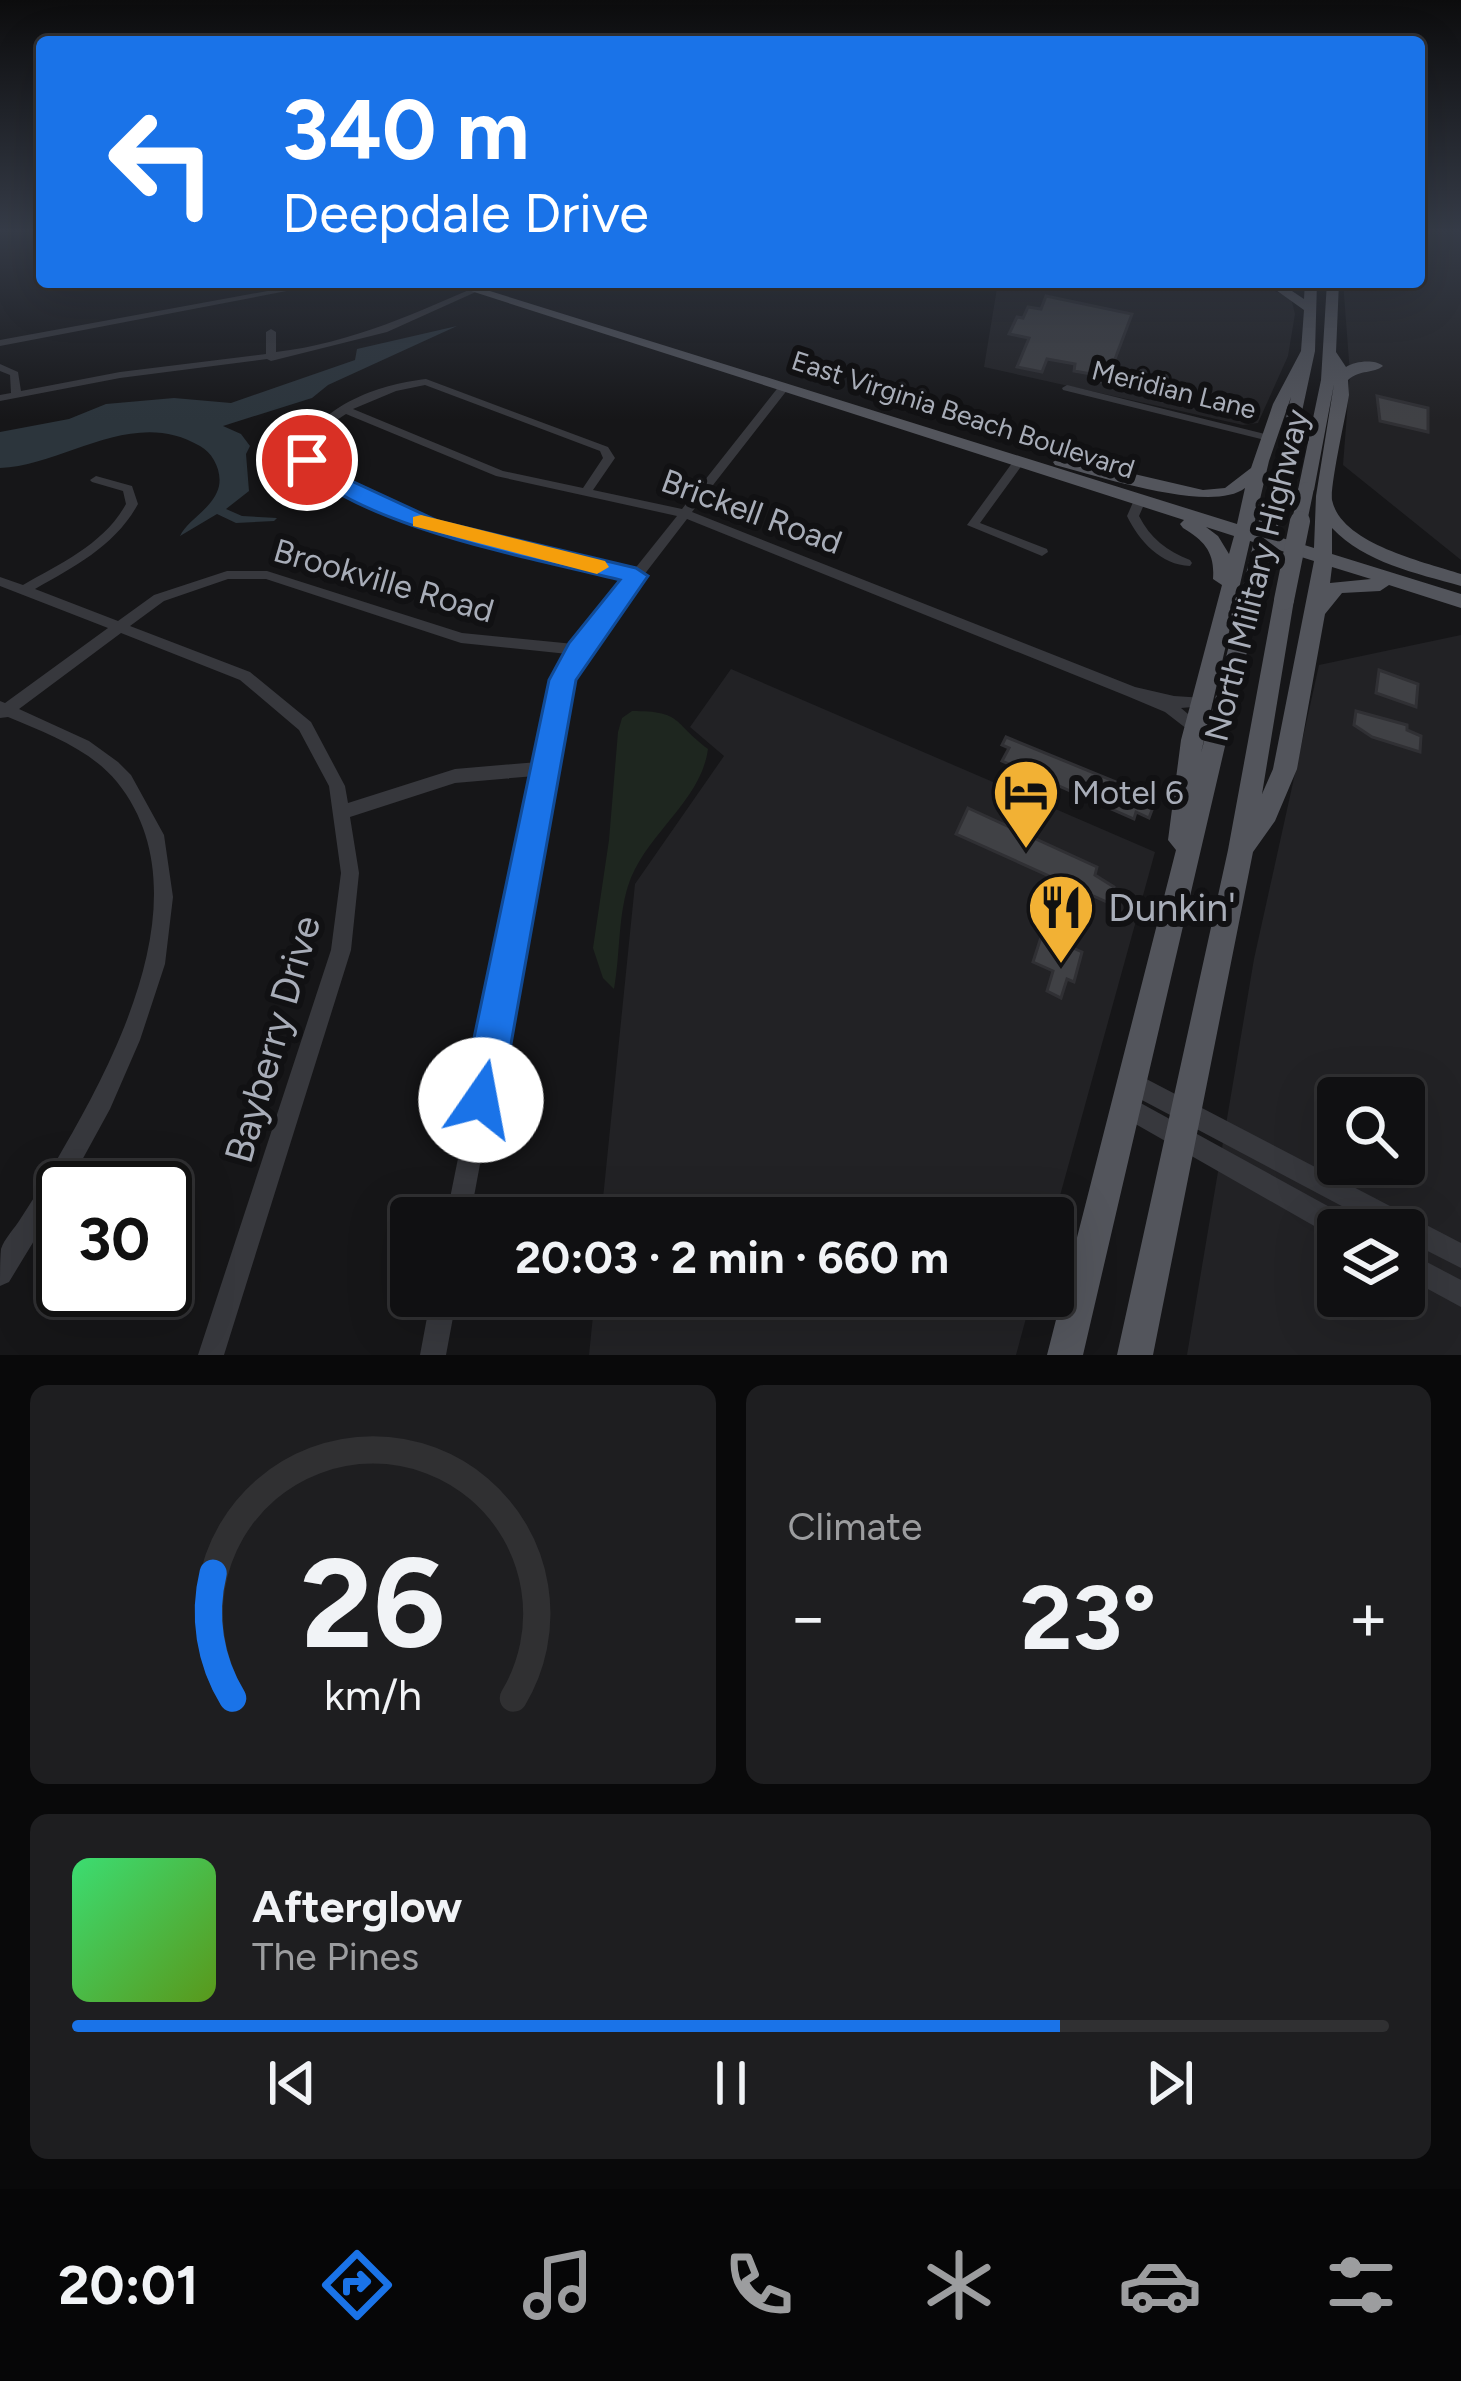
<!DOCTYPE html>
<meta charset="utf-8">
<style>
:root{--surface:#101012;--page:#1e1e20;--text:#f1f3f6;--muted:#9c9d9f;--line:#303032;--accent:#1a73e8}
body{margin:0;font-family:Figtree,sans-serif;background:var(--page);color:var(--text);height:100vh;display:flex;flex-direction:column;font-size:45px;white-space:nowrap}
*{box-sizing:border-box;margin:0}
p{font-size:39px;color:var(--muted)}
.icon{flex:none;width:66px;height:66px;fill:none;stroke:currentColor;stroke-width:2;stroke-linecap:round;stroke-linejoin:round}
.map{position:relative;height:1355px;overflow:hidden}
.drawer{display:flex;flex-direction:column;gap:30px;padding:30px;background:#09090a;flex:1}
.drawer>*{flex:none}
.top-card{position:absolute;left:36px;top:36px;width:1389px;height:252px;border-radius:12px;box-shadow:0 12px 48px #0002,0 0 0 3px var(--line);background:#1a73e8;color:#fff;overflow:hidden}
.controls{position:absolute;left:1317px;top:1077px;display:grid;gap:24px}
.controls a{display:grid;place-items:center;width:108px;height:108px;border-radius:12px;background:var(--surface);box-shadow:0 12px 48px #0002,0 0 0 3px var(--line);font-size:60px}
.speed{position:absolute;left:36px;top:1161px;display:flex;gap:24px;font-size:60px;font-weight:700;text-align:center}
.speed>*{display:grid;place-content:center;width:156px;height:156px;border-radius:50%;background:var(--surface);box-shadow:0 12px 48px #0002,0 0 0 3px var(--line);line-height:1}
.speed .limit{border:6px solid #111;border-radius:18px;background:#fff;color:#111}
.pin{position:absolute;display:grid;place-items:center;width:102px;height:102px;color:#fff;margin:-51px;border:6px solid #fff;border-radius:50%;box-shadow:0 3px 12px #0007}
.me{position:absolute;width:132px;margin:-66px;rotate:12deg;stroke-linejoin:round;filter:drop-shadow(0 0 9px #0008)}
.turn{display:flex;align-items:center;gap:42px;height:252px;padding:0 48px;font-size:54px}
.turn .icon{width:156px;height:156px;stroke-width:2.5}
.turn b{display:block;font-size:84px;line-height:102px}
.big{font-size:90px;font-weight:700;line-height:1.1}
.drawer .card{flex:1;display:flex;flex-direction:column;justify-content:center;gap:18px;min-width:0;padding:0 42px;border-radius:18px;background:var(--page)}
.drawer .dial{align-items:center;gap:0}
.dial svg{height:312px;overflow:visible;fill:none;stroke:var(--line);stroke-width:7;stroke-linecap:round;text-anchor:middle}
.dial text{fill:var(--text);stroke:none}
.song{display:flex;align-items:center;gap:36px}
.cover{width:144px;height:144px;border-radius:18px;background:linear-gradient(135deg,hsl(140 70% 55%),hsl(90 70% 35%))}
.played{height:12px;border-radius:6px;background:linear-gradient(90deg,var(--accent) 75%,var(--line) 75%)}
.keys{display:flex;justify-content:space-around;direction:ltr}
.heat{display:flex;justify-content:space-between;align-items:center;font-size:66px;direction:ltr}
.drawer .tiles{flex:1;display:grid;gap:30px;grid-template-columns:1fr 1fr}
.card:last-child{grid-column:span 2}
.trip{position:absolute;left:390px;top:1197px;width:684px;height:120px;border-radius:12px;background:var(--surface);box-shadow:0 12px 48px #0002,0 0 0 3px var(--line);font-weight:700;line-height:120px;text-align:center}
.tab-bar{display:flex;height:192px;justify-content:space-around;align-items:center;background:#060607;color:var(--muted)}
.tab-bar .icon{width:84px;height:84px}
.tab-bar .selected{color:var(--accent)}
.tab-bar b{font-size:54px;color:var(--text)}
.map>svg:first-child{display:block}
</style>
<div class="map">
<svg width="1461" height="1355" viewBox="0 0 1461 1355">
<rect width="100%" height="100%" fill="#161618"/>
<path fill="#222225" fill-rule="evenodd" d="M1419 230H1461V560L1343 465 1350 374 1343 282H1419Z
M998 282H1255L1291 298 1295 314 1288 356 1258 423 1243 425 984 367Z
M1461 635V1355H1187L1254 959 1319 665ZM1338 1098H1404V1164H1338ZM1338 1230H1404V1296H1338Z
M731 669 1155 852 1053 1221 601 1218 635 884 724 756 690 727Z
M595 1296H1032L1016 1355H589Z"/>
<path fill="#1e261f" d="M632 711C683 711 672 722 708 749 701 802 644 835 628 886 618 918 620 957 614 989L603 978 593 948 609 840 618 732 622 718Z"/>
<path fill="#2c353c" d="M457 326 328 385 312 398 223 426 241 434 250 446 246 454 249 491 226 509 242 516 277 518 274 521 236 523 217 514 180 536C187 520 214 508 219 486 222 471 213 453 200 446 133 406 66 465 0 468V432L69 419 106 404 174 398 231 403 355 360 357 349Z"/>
<path fill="#404145" stroke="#303034" stroke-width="3" d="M1046 296 1132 314 1106 383 1096 381 1097 375 1074 371 1075 364 1047 359 1042 372 1017 367 1029 338 1009 334 1017 317 1023 318 1028 307 1041 309Z
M1377 396 1428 408V432L1380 421Z
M1379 670 1418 684 1416 707 1376 693Z
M1356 711 1407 725V730L1421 736 1420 752 1372 737 1354 725Z
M1006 737 1143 793 1155 802 1149 818 1136 812 1134 819 1002 761 1009 748 1002 745Z
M968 808 1097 867 1095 875 1114 887 1109 903 956 834Z
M1042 934 1082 952 1074 982 1067 979 1061 998 1047 991 1053 971 1033 962Z"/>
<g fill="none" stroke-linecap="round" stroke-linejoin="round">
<path fill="#37383d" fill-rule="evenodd" d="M316 282H334L0 346V340Z
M487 282H498L387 332 271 361 267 359 120 378 0 401V395L11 393 10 375 0 371V364L18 372 21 391 120 372 266 354V332L271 329 276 332V352C352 343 418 312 487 282Z
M1260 282H1271L1283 288 1276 290Z
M426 379 608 447 615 458 593 490 682 509 780 385H788V389L692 512 1135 687 1174 696 1204 698 1207 702 1204 706 1181 708 1201 725 1199 729H1187L1165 712 1127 696 687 519 584 653 570 680 470 1218H446L535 776 455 783 350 817 359 873 351 950 224 1355H198L331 950 341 873 329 786 299 730 240 680 121 633 19 709 89 741 118 762 131 775 164 835 173 897 165 964 140 1040 110 1109 75 1173 66 1188H63V1193L9 1282 0 1286C0 1275 0 1259 1 1249 4 1239 15 1228 21 1218 34 1198 47 1177 59 1156 118 1055 204 890 117 782 90 749 46 733 8 717L0 718V701L5 703 108 628 0 586V577L23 585C61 563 104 544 126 504L123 491 92 482 90 480 96 476 132 486 138 504C115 546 75 566 35 589L118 621 154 595 227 571H267L462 633 574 644 627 578 426 529 319 478 301 460C309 407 380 384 426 379ZM425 385 600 451 603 458 583 488 503 471 353 409 396 391ZM346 414 496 476 677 516 633 571 434 523 327 474 313 459C315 438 327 426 346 414ZM228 579H266L461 643 568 654 554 680 538 762 455 769 348 803 345 786 311 722 250 672 130 626 164 601Z
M1067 385 1273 436 1274 438 1269 441 1063 390 1062 388Z
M1019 458 1025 461 980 523 1047 549 1048 552 1042 556 967 525 1015 459Z
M1140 496 1146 500 1139 516C1150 538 1167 551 1190 560L1192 563 1190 566C1161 565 1139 541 1127 516L1134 500Z
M1131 1071 1461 1243V1268L1404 1239V1230H1387L1123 1090 1120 1082 1123 1074Z
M1126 1095 1355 1221 1358 1230H1338L1337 1239 1118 1114 1115 1106 1118 1098Z
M1404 1250 1461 1280V1307L1404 1276Z
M431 1296H457L446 1355H420Z"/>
<path fill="#53555c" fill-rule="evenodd" d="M443 282H461L1237 524 1245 488C1212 514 1098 476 1055 465L1053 462 1061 457 1203 490 1225 488 1251 468 1273 404 1301 351 1304 310 1273 288 1283 285 1304 299 1305 282H1317L1315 351 1287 481 1279 486 1271 481 1291 397 1269 461 1253 529 1314 548 1316 496 1334 384 1314 490 1306 495 1298 490 1321 380 1327 282H1339L1336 352 1346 367C1355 361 1375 359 1383 366 1373 374 1361 369 1348 380L1349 395C1346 415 1330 485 1332 500 1341 544 1425 562 1461 574V586C1416 573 1365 563 1332 528V554L1461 594V608L1389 585 1380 591 1342 593 1325 614 1297 769 1275 821 1253 852 1153 1355H1117L1228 850 1274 600 1284 593 1294 600 1262 794 1273 769 1314 561 1250 541 1201 753 1243 592 1252 586 1261 592 1083 1355H1047L1176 850 1168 840 1181 740 1222 585 1213 579C1215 553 1205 541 1183 528L1180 524 1184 520ZM1206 527 1234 536 1229 554 1218 536ZM1332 567 1371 579 1330 583Z"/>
<path stroke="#53555c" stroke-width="15" d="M1269 524 1279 481
M1299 524 1306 490"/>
<path stroke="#53555c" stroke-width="20" d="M1252 592 1269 521
M1284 600 1300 521"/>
</g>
<linearGradient id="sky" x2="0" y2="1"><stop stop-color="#0c0c0d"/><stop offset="0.55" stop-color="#363c48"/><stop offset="1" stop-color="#363c48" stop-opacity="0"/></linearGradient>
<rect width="1461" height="420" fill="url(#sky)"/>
<path fill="#1a73e8" stroke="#114b97" stroke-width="3" d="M307 454 330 471 438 521 636 568 648 576 576 680 501 1100 495 1114 481 1120 467 1114 461 1100 549 680 569 643 620 580C537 559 349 525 297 460Z"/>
<path fill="#f59e0b" d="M421 515 605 561 609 567 597 574 413 526V517Z"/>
<defs>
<symbol id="hotel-pin" viewBox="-11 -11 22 30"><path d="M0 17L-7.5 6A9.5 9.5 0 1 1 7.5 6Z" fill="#f2b134" stroke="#111113"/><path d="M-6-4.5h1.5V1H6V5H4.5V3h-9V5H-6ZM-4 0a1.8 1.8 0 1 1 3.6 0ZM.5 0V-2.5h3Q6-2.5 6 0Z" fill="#111"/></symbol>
<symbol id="restaurant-pin" viewBox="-11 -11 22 30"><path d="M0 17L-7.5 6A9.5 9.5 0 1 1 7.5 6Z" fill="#f2b134" stroke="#111113"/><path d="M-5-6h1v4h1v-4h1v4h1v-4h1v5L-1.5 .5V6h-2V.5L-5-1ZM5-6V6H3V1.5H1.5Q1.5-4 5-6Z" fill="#111"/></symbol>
</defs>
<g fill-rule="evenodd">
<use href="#hotel-pin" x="988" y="754" width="76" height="104"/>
<use href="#restaurant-pin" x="1023" y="869" width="76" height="104"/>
</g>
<g text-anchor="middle" stroke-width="12" stroke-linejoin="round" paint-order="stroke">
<g font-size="27" fill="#a8adb8" stroke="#111113">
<text transform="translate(1174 390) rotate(14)" y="9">Meridian Lane</text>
<text transform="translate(963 415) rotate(18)" y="9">East Virginia Beach Boulevard</text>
</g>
<g font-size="33" fill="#a8adb8" stroke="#111113">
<text transform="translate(752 511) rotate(20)" y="12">Brickell Road</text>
<text transform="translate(1256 575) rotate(-76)" y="12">North Military Highway</text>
<text transform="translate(384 580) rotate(16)" y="12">Brookville Road</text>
</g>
<g font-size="33" fill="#a8adb8" stroke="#111113" text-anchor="start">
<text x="1072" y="804">Motel 6</text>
</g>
<g font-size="39" fill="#a8adb8" stroke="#111113" text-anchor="start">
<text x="1108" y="921">Dunkin'</text>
</g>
<g font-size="39" fill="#a8adb8" stroke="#111113">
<text transform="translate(272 1039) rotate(-74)" y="14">Bayberry Drive</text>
</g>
</g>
</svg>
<div class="controls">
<a><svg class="icon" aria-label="search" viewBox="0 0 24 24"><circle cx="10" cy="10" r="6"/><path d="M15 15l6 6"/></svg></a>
<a><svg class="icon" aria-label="layers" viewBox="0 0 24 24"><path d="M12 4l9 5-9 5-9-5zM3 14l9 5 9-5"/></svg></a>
</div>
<div class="speed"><div class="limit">30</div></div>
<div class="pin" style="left:307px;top:460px;background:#d93025"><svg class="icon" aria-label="arrive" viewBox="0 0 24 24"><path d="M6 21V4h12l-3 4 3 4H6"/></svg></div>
<svg class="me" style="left:481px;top:1100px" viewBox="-20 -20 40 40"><circle r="19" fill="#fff"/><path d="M0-13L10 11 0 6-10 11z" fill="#1a73e8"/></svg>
<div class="trip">20:03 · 2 min · 660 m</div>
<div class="top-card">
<div class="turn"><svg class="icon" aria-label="left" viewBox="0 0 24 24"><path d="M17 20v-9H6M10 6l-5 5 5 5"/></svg><div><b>340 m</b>Deepdale Drive</div></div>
</div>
</div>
<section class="drawer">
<div class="tiles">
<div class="card dial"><svg viewBox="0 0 100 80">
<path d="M14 69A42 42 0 1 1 86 69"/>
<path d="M14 69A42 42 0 0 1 9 37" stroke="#1a73e8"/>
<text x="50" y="56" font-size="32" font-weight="700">26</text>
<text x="50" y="72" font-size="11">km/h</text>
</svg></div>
<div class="card"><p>Climate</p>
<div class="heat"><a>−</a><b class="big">23°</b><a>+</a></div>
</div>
<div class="card">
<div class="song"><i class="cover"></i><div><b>Afterglow</b><p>The Pines</p></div></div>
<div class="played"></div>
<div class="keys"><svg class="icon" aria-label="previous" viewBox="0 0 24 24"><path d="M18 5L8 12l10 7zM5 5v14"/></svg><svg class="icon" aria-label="pause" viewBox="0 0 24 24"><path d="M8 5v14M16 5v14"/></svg><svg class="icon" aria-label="next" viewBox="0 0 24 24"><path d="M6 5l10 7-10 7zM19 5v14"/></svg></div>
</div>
</div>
</section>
<nav class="tab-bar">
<b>20:01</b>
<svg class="icon selected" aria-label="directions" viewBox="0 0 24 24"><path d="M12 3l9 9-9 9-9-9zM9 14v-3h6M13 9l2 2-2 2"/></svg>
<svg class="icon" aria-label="music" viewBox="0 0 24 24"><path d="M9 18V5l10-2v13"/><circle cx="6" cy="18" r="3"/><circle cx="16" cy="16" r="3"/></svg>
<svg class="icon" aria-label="phone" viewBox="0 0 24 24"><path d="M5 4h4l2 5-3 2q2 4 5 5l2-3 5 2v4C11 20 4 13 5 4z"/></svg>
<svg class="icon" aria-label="climate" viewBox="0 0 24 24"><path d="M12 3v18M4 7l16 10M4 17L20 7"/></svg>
<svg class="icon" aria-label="car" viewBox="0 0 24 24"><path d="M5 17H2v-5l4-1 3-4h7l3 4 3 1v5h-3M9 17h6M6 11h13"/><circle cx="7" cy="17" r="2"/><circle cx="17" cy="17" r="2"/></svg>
<svg class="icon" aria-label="filters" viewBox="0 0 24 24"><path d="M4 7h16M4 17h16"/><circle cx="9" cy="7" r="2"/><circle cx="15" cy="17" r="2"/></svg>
</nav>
